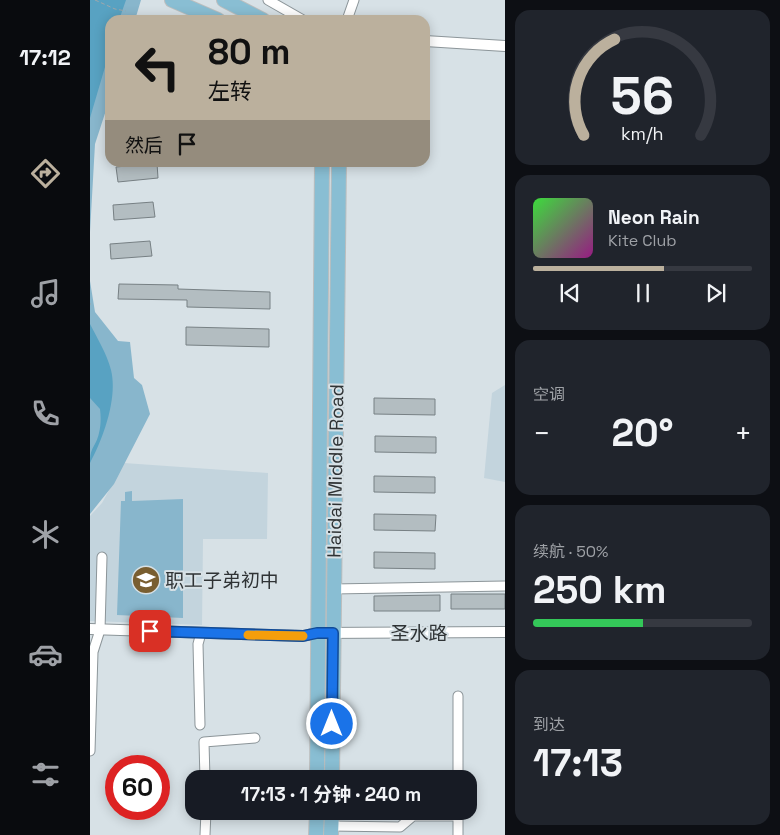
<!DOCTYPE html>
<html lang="zh">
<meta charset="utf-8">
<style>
:root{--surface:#171b24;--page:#20242c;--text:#f1f3f6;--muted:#9ea1a6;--line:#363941;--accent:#bbb09d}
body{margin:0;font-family:"Space Grotesk","Noto Sans SC",sans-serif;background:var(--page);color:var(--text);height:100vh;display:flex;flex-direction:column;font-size:19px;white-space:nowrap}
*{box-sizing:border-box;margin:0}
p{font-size:16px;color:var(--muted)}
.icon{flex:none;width:28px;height:28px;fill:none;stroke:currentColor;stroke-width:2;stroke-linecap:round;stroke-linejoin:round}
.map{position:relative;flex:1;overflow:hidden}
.details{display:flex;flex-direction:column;gap:10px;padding:10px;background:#0d0f14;width:275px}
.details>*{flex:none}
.top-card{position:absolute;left:15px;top:15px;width:325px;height:152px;border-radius:15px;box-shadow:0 2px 12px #0003;background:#bbb09d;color:#111;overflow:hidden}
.speed{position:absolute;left:15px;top:755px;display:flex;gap:10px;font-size:25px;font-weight:700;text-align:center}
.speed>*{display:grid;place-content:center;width:65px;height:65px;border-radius:50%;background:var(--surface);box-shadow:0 2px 12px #0003;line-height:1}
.speed .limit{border:8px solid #d22;background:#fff;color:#111}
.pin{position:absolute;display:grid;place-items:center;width:42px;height:42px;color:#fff;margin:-21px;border-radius:10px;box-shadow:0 2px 8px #0006}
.me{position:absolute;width:55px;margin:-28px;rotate:0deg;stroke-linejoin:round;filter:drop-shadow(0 0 4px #0008)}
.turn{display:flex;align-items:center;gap:18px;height:105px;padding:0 20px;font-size:22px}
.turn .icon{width:65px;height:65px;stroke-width:2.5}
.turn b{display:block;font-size:35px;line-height:42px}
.then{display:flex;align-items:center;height:48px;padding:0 20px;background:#0003;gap:10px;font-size:19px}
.big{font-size:38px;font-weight:700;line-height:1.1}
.details .card{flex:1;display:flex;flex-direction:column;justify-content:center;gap:8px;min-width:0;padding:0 18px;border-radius:15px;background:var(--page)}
.details .dial{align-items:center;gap:0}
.dial svg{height:130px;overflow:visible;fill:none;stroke:var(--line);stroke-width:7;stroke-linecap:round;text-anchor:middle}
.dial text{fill:var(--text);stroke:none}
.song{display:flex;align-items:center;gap:15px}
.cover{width:60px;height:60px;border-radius:8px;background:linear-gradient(135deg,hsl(120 70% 55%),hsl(310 70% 35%))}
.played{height:5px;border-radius:2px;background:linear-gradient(90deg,var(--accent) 60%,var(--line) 60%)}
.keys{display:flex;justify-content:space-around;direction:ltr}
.heat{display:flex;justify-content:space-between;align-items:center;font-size:28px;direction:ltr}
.charge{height:8px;border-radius:4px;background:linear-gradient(90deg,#34c759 50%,var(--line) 0)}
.trip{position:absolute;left:95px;top:770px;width:292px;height:50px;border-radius:15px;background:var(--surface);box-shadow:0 2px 12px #0003;font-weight:700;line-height:50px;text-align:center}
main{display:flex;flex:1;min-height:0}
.menu{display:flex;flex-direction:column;width:90px;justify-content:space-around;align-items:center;background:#090b0e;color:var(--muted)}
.menu .icon{width:35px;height:35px}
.menu .selected{color:var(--accent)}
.menu b{font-size:22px;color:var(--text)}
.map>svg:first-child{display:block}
</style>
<main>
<nav class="menu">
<b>17:12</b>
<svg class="icon selected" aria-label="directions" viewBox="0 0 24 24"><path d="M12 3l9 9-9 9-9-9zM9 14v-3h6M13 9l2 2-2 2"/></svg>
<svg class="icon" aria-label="music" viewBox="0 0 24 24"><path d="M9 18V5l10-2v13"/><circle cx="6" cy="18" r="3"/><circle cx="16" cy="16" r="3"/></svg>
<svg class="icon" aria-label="phone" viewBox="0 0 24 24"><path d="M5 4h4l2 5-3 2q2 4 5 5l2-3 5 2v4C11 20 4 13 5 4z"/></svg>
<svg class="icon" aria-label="climate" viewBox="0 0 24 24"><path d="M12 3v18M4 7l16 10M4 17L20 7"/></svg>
<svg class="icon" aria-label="car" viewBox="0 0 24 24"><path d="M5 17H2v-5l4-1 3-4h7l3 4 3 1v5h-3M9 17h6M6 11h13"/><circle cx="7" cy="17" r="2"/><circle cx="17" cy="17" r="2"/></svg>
<svg class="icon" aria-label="filters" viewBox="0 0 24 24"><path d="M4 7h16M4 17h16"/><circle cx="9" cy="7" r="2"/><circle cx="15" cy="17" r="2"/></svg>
</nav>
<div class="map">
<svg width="415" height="835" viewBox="0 0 415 835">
<rect width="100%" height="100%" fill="#d7e1e6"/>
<path fill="#c3d4dd" d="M415 385V482L394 478 402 393Z
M34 463 178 473 177 539H113L112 625 0 621V516L12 503Z"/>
<path fill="#88b6cc" d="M0 0H51L45 20H20V98L5 144 0 232Z
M0 281 5 312 28 341 40 342 44 378 52 385 60 414 24 484 0 514Z
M42 491V501L93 499V618L27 615 31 501H35V492Z"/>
<path fill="#58a2c2" d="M0 0H36L29 20H20V50L0 118Z
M0 324C7 338 17 354 21 370 28 398 13 439 0 463 0 446 6 447 9 433 11 425 11 417 10 409L0 398Z"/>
<path fill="#b3bdc1" stroke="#778084" d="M67 163 68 178 28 182 26 167Z
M63 202 65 217 24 220 23 205Z
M60 241 62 256 21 259 20 244Z
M29 284 88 285V289L180 292V309L97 307V300L28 299Z
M96 327 179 329V347L96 345Z
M284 398 345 399V415L284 414Z
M285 436 346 437V453L285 452Z
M284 476 345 477V493L284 492Z
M284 514 346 515 345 531 284 530Z
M284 552 345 553V569L284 568Z
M361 594H415V609H361Z
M350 595V611H284V596Z"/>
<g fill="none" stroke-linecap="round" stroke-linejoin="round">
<defs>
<path id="minor" d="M178 0 213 20
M257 20 264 0
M243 589 415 586
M368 696V779
M110 725 108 644 111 633
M0 751 3 652 10 630 12 557
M115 779 114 742 165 738
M241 826 310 827 323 816H368
M115 835 116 811
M368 835V811"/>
<path id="tertiary" d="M335 41 415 46
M0 629 213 636 227 633 415 632"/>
<path id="primary" d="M82 0 128 20
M134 0 173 20
M227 779 232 162
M242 779 249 162
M226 835 227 811
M241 835 242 811"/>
</defs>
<use href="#minor" stroke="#8c9599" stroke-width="11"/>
<use href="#tertiary" stroke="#8c9599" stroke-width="12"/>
<use href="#primary" stroke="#bcbebe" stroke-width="16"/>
<path stroke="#9fa7ab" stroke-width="1" stroke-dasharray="4 2.5" stroke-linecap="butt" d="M5 0 25 9 36 11
M0 304H1"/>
<use href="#minor" stroke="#fff" stroke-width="9"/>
<use href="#tertiary" stroke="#fff" stroke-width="10"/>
<use href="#primary" stroke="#89bed3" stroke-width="14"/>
</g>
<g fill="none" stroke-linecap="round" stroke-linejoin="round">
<defs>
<path id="route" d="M60 631 213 636 227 633H243L242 724"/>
</defs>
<use href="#route" stroke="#114b97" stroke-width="12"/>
<use href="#route" stroke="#1a73e8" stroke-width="9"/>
<path stroke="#f59e0b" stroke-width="9" d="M158 635 213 636"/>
</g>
<defs>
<symbol id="school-disc" viewBox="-11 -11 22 22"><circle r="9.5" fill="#795e30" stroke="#d7e1e6"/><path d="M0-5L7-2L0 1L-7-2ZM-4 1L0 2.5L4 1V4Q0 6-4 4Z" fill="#fff"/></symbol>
</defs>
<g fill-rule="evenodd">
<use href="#school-disc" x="40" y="564" width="32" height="32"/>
</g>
<g text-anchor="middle" stroke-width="4" stroke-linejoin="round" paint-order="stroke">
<g font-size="19" fill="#2f3335" stroke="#d7e1e6">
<text transform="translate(245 471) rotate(-89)" y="7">Haidai Middle Road</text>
<text x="329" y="640">圣水路</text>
</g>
<g font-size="19" fill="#2f3335" stroke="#d7e1e6" text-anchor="start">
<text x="75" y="587">职工子弟初中</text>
</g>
</g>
</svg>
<div class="speed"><div class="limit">60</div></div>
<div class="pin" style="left:60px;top:631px;background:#d93025"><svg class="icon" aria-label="arrive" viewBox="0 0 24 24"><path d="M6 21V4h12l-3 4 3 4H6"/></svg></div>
<svg class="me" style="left:242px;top:724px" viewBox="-20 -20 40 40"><circle r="17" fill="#1a73e8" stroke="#fff" stroke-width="3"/><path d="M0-11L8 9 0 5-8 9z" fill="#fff"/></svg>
<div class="trip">17:13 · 1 分钟 · 240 m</div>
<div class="top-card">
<div class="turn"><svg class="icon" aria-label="left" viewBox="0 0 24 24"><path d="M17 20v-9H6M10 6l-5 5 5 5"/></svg><div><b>80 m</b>左转</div></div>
<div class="then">然后<svg class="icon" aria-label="arrive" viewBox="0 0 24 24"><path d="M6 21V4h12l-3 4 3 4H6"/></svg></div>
</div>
</div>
<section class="details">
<div class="card dial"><svg viewBox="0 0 100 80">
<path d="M14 69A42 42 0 1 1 86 69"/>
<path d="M14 69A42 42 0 0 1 33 10" stroke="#bbb09d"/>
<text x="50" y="56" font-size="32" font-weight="700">56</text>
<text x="50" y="72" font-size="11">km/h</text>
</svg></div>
<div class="card">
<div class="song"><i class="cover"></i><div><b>Neon Rain</b><p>Kite Club</p></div></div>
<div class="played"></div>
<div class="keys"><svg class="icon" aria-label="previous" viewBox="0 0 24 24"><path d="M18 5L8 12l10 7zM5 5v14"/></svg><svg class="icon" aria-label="pause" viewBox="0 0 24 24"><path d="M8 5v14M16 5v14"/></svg><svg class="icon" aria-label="next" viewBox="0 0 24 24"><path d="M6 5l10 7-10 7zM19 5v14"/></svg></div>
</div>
<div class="card"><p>空调</p>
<div class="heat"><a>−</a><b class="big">20°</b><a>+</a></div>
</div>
<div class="card"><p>续航 · 50%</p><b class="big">250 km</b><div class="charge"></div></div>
<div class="card"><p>到达</p><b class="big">17:13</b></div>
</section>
</main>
